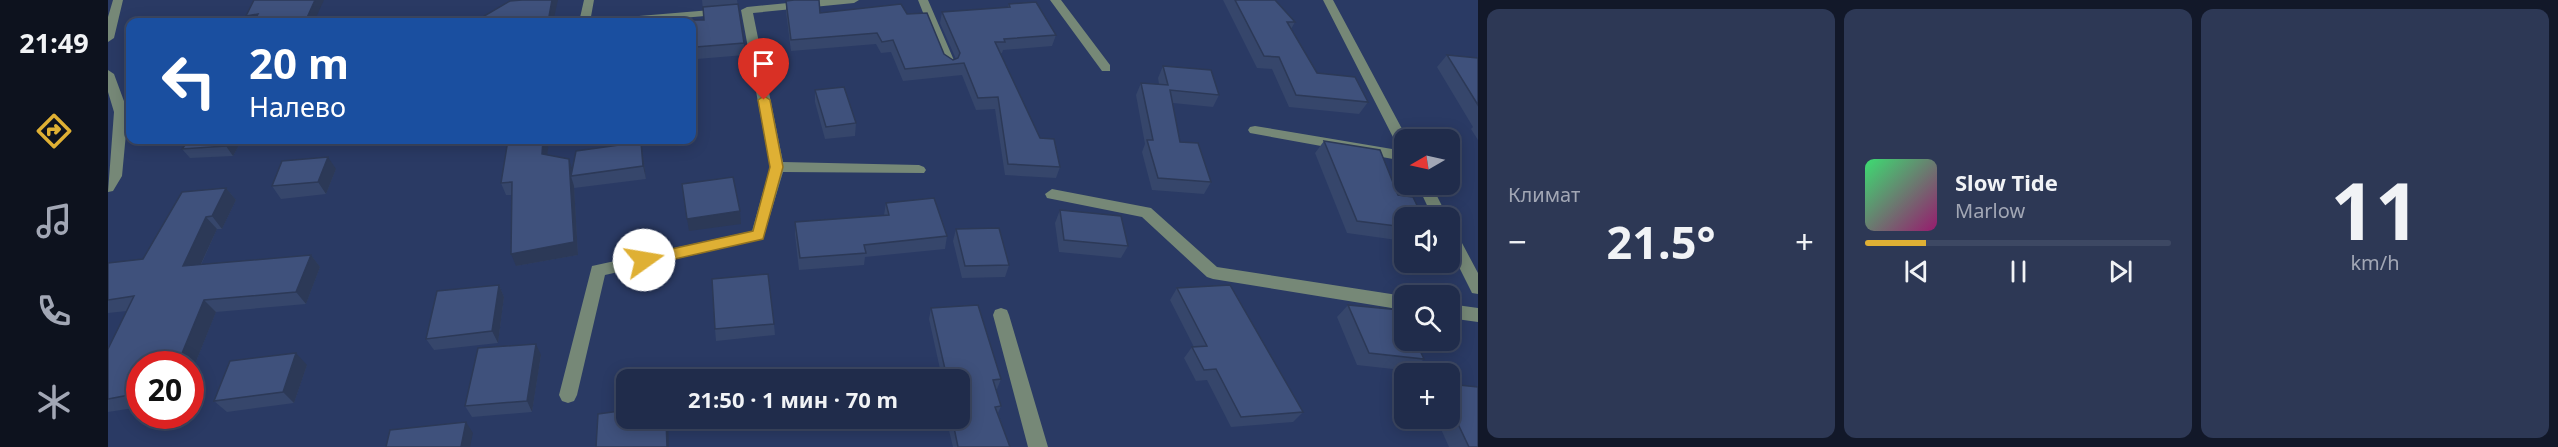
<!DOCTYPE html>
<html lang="ru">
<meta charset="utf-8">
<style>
:root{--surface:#202c4b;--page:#2d3855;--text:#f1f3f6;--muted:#a2a7b5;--line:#3d4863;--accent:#dfb034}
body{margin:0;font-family:"Noto Sans",sans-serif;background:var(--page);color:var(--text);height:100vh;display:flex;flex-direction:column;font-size:22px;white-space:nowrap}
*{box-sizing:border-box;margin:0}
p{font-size:20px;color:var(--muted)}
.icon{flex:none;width:33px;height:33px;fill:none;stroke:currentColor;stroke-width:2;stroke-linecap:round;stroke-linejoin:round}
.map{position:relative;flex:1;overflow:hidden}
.drawer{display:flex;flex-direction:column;gap:9px;padding:9px;background:#121829;width:1080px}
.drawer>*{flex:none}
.guide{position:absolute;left:18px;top:18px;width:570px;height:126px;border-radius:12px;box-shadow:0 3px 15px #0003,0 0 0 2px var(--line);background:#1a4fa0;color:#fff;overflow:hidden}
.needle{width:39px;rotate:261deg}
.fabs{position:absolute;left:1286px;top:129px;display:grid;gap:12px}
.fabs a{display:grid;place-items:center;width:66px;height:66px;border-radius:12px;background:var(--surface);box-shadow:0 3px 15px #0003,0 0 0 2px var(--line);font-size:30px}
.speed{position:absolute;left:18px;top:351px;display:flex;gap:12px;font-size:30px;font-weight:700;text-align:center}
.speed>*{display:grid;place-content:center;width:78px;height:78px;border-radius:50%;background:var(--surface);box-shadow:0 3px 15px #0003,0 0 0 2px var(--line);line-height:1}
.speed .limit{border:9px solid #d22;background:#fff;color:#111}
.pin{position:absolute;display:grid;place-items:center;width:51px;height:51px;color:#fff;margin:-62px -26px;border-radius:50% 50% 50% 0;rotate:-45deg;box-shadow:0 0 6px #0007}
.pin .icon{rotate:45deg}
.me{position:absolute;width:66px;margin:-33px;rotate:77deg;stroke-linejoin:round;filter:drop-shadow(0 0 4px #0008)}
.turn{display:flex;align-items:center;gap:21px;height:126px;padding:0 24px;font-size:27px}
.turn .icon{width:78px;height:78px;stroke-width:2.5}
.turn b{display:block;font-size:42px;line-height:51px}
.big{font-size:45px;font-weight:700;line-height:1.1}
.drawer .widget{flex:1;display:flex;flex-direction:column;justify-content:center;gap:9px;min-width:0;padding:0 21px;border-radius:12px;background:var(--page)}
.drawer .dial{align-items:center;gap:0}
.dial b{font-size:78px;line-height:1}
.song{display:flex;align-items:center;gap:18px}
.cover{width:72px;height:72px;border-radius:9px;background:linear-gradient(135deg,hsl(140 70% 55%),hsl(320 70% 35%))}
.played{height:6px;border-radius:3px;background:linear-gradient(90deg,var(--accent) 20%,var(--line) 20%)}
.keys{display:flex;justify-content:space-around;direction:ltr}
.heat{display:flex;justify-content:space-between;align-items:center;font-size:33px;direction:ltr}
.drawer .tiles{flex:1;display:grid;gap:9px;grid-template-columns:repeat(3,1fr)}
.trip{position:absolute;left:508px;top:369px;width:354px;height:60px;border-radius:12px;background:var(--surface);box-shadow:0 3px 15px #0003,0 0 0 2px var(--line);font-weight:700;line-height:60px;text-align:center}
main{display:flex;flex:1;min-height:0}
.tabs{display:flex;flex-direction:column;width:108px;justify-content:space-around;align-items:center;background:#0d121e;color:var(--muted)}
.tabs .icon{width:42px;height:42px}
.tabs .current{color:var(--accent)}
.tabs b{font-size:27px;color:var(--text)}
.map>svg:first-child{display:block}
</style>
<main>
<nav class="tabs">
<b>21:49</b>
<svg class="icon current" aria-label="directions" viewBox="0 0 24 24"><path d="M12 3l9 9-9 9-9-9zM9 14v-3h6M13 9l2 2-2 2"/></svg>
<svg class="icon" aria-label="music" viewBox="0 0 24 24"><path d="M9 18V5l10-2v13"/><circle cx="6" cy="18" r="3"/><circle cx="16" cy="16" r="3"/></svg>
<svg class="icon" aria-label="phone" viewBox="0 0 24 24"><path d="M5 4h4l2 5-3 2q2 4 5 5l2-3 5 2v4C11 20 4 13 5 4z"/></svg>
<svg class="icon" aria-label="climate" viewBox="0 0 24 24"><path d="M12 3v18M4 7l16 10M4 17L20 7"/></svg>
</nav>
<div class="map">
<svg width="1370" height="447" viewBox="0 0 1370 447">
<rect width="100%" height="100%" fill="#2a3a64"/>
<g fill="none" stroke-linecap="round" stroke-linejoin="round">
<path fill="#768877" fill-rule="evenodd" d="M5 0H15L6 38 0 42V17Z
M476 0H486L482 22H471Z
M711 0H751L746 3 645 13 675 162 811 165 816 167 818 170 816 173 675 172 655 239 497 275 469 395 466 401 460 403 454 401 451 395 484 266 644 231 662 167 633 10 639 7Z
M810 0H820L848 65 846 68 842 69 836 65Z
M942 0H953L1002 65V71H994Z
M1215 0H1225L1300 140H1296V150L1289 145Z
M615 9 619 10V14L530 22H489L495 19Z
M0 70 6 74 20 112 14 176 5 191 0 192 6 112 0 92Z
M1147 126 1296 151V161L1142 133 1140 130 1142 127Z
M1309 184H1323L1340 218H1325Z
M944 189 1043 208 1109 267 1296 296V310L1105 279 1099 277 1034 217 939 198 937 194Z
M1341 226 1346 228 1370 273V294L1364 293 1341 247Z
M1341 304 1370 308V322L1341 318Z
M893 308 899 310 901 315 940 447H920L885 315 887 310Z"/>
</g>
<path fill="#36466b" d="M594 0H629L636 43 637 55 589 59 585 20H596Z
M1115 0H1167L1187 22 1183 29 1209 73 1260 102 1251 114 1181 107 1164 69 1149 68Z
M678 1 712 13 799 14 836 54 845 60 848 59 832 23 834 12 900 7 901 4 948 35 944 46 895 50 894 53H892L932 138 952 167 948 178 897 175 887 109 868 110 854 75 795 81 783 52 773 53 768 44 683 51 678 12Z
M1339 55 1370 58V140L1363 129 1365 127 1329 67Z
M1055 66 1111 95 1105 107 1065 103 1072 142 1103 182 1096 194 1044 190 1034 152 1037 144 1028 95 1033 83 1051 84 1050 78Z
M707 90 748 123 747 136 717 139 707 102Z
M134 140 125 156 82 158 74 149Z
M399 140H441L439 155 464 169 535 155 538 179 466 188V186L470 255 408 266 404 195H398L393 183 400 140Z
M1216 141 1296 218V241L1239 233 1207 153Z
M228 169 218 194 173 199 164 186Z
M118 188 128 200 114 229H109L93 265 203 255 212 267 198 304 108 312 83 374H82V364H32V407L0 412V349L19 311 0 313V263L35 259Z
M778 203 839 236 837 249 757 257 756 265 691 270 687 234V222L776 215Z
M952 210 1020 246 1013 258 951 252 947 223Z
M848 229 901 265 897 277 854 278 845 241Z
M391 285 396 297 390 343 326 350 318 339Z
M1069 288 1195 412 1185 422 1123 427 1099 380 1088 381 1076 358 1084 347H1086L1062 300Z
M1240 305 1316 359 1303 371 1249 365 1229 317Z
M823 308 893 379 889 389H888L893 406 890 413 902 447H845L838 418H852V380H798L800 371 832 369 821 319Z
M666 324 667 335 608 341 607 329Z
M433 355 424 412 364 417 357 406Z
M199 365 186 403 119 412 106 401Z
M1341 384 1370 447H1341L1328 418H1341Z"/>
<path fill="#2c3957" d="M207 0H216L206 22H197Z
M444 0H450L445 22H440Z
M150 14 155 22H142L138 16Z
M122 140H134L125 156 118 146Z
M435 140H441L438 167 434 154Z
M533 142 535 155 538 179 535 166Z
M220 157 228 169 218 194 210 182Z
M461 159 465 171 463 176 466 186 470 255 408 266 403 254Z
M118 188 128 200 114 229 104 216Z
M632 211 633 224 581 231 579 219Z
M98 217 109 229 86 279 75 266Z
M203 255 212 267 198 304 188 292Z
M391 285 396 297 390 343 384 331Z
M96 300 108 312 83 374 82 364H72L70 363Z
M428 344 433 355 424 412 419 401Z
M188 353 199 365 186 403 175 392Z
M27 382 32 385V403L21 395Z
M558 418H560L561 447H559Z
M358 422 365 433 362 447H353Z"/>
<path fill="#3f517c" stroke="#2c3957" stroke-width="1.5" d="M146 0H207L197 22H146L150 14 138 16Z
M414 0H444L440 22H366L402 1Z
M686 0H711L712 13 793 4 799 14 819 13 836 54 845 60 850 58 852 53 834 12 902 7 901 4 928 2 948 35 896 39 897 42H887L932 138 946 139 952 167 900 164 890 97 870 98 856 63 797 69 785 40 774 42 769 33 683 40 678 1Z
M1127 0H1167L1187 22H1179L1209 73 1247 77 1260 102 1188 95 1171 57 1156 56Z
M630 4 636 43 588 47 585 20H596L595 7Z
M1339 55 1370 58V105Z
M1055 66 1103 70 1111 95 1062 90 1072 142 1090 143 1103 182 1050 178 1039 140H1045L1033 83 1060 85Z
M736 87 748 123 718 127 707 90Z
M81 140H122L118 146 74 149Z
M400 140H435L434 154 461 159 466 242 403 254 404 182 393 183Z
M1216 141 1272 150 1290 195 1305 197 1315 218H1296V227L1249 221Z
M533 142 535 166 463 176 468 151Z
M220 157 210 182 164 186 174 161Z
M625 177 632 211 579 219 574 184Z
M118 188 104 216 98 217 75 266 203 255 188 292 96 300 70 363 60 364H32V381L27 382 21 395 0 399V349L26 296 0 300V263L35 259 74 192Z
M826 198 839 236 756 245 758 253 692 258 687 222 781 215 778 203Z
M952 210 1013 216 1020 246 956 240Z
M891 228 901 265 857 266 848 229Z
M660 274 666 324 607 329 604 279Z
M391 285 384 331 318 339 329 291Z
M1122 285 1195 412 1133 417 1108 369 1096 370 1084 347 1099 346 1069 288Z
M870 305 893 379 885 380 893 406 887 407 902 447H850L844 418H852V380H801L800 371 837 369 823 308Z
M1240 305 1292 310 1296 318V340H1307L1316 359 1261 353Z
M428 344 419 401 357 406 370 348Z
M188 353 175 392 106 401 122 361Z
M1341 384 1370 387V447H1361L1341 405Z
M519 410V418H558L559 447H488L490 414Z
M358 422 353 447H278L282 430Z"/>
<path fill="#dfb034" stroke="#917222" stroke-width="1.5" d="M656 96 662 100 675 167 655 239 536 266 531 264 529 260 531 256 536 255 645 231 662 167 650 100Z"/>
</svg>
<div class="fabs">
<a><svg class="needle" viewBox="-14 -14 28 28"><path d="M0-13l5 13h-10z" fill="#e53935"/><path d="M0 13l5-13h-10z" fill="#a2a7b5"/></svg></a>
<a><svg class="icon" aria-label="sound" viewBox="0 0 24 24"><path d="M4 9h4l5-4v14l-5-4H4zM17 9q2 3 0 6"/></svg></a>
<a><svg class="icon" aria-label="search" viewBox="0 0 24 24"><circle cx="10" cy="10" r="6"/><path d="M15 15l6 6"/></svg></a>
<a>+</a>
</div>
<div class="speed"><div class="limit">20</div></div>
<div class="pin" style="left:656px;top:100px;background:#d93025"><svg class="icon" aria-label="arrive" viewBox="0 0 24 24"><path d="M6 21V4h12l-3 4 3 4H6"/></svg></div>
<svg class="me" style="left:536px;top:260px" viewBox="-20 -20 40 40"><circle r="19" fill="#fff"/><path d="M0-13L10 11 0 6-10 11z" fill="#dfb034"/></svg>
<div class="trip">21:50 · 1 мин · 70 m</div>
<div class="guide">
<div class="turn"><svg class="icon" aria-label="left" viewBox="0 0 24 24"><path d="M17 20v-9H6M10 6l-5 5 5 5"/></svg><div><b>20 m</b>Налево</div></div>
</div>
</div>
<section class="drawer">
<div class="tiles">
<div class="widget"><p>Климат</p>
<div class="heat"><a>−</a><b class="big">21.5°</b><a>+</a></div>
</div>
<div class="widget">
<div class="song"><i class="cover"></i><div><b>Slow Tide</b><p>Marlow</p></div></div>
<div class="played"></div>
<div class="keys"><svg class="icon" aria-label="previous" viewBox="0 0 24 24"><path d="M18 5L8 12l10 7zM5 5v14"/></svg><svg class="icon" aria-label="pause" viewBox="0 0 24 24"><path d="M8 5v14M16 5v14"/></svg><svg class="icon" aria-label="next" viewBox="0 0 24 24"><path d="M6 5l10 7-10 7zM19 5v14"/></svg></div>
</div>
<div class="widget dial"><b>11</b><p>km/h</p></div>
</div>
</section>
</main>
